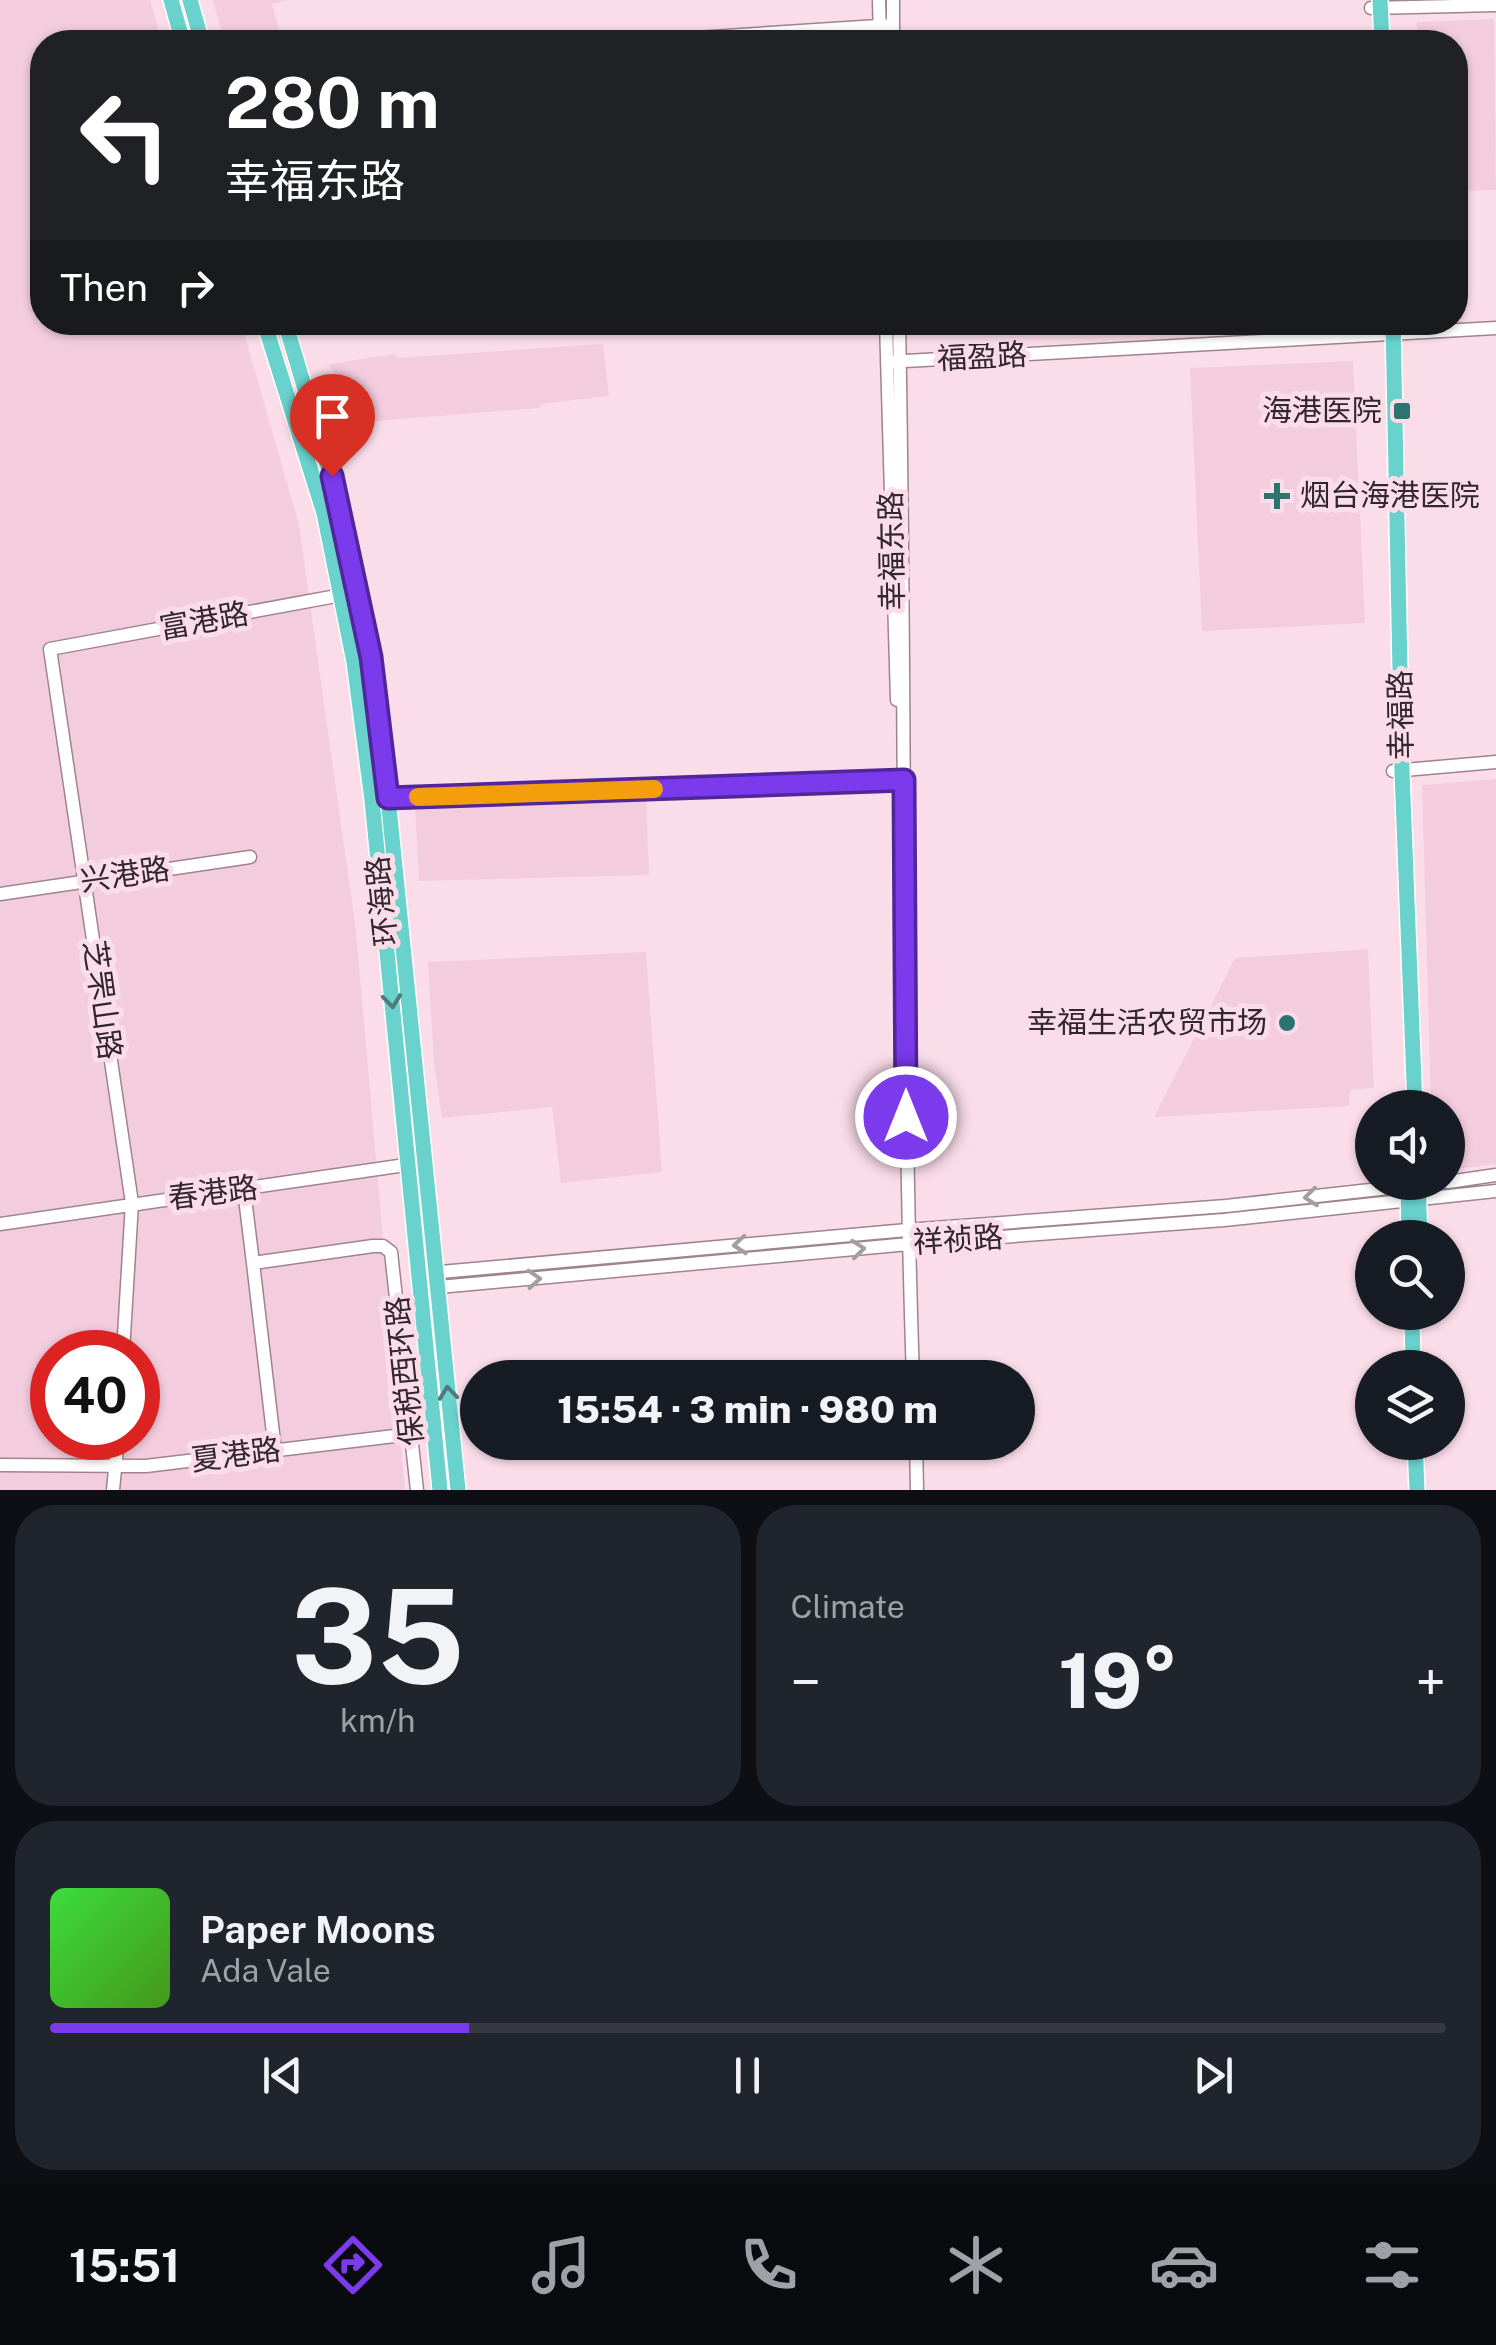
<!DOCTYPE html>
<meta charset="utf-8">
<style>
:root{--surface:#171b24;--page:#20242c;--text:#f1f3f6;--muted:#9ea1a6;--line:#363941;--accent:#7c3aed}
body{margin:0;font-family:"Public Sans","Noto Sans SC",sans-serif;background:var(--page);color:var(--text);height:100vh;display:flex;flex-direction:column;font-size:38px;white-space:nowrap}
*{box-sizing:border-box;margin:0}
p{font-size:32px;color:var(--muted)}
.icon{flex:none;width:55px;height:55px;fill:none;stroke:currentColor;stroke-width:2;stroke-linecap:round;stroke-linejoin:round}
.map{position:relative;height:1490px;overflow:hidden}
.drawer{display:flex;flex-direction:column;gap:15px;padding:15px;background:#0d0f14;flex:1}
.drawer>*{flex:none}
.guide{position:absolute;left:30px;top:30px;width:1438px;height:305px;border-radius:40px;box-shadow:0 2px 8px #0004;background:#202124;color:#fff;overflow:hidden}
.buttons{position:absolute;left:1355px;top:1090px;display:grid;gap:20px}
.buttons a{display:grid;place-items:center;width:110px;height:110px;border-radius:50%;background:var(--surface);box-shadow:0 2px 8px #0004;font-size:50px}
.speed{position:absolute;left:30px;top:1330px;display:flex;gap:20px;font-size:50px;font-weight:700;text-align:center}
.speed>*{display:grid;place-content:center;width:130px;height:130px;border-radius:50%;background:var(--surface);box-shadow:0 2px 8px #0004;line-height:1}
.speed .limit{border:15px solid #d22;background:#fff;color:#111}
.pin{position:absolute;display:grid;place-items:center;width:85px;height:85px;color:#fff;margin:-102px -42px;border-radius:50% 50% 50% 0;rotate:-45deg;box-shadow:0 0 10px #0007}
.pin .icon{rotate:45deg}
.me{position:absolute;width:110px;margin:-55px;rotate:0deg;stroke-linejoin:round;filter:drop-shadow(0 0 8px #0008)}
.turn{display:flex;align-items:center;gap:35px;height:210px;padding:0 30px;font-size:45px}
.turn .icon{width:130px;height:130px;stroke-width:2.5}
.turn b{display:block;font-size:70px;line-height:85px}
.then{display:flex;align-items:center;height:95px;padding:0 30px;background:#0003;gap:20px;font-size:38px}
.big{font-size:75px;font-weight:800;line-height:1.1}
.drawer .card{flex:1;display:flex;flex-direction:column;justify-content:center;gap:15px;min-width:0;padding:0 35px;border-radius:40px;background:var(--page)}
.drawer .dial{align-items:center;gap:0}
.dial b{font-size:130px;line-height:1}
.song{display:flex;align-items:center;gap:30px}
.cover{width:120px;height:120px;border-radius:15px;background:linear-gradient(135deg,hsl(120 70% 55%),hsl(100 70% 35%))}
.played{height:10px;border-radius:5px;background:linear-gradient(90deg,var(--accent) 30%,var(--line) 30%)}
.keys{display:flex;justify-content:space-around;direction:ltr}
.heat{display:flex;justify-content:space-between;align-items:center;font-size:55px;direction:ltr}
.drawer .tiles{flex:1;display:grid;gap:15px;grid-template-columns:1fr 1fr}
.card:last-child{grid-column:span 2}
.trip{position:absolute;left:460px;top:1360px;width:575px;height:100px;border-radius:50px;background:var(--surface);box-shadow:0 2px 8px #0004;font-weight:800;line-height:100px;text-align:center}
.tab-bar{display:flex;height:160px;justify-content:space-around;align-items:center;background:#090b0e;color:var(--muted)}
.tab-bar .icon{width:70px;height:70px}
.tab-bar .on{color:var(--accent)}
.tab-bar b{font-size:45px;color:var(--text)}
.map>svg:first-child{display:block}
</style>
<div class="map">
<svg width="1496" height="1490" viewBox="0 0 1496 1490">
<rect width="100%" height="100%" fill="#fbddea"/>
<path fill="#f3cdde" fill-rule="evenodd" d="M0 0H150L162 42H42V322L241 323 299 525 356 931 405 1490H0ZM52 1352H138V1438H52Z
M213 0H288L272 4 282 40 224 42Z
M1494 19 1496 190 1455 191V42H1417V22Z
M603 344 609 396 542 404 539 408 339 424 332 398 340 396 337 385 340 383 329 364 395 354 397 358Z
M1353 361 1365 623 1202 631 1190 368Z
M1496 779V1164L1448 1170V1108L1431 1107 1422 785Z
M646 795 649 875 419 881 415 806Z
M1368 949 1374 1088 1350 1090 1349 1106 1154 1117 1235 958Z
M646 952 662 1172 561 1183 552 1107 442 1118 434 1064 428 962Z"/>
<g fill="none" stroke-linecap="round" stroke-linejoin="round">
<defs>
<path id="minor" d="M879 0 880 42
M893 0V42
M1371 8 1496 5
M635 42 893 25
M886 322 897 700
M899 322C906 674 901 1026 913 1378
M887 362 1496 328
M1393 771 1496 762
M381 799 904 780
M0 894 250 857
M1448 1182 1496 1175
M244 1190 253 1263 373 1246H383L391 1252 417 1490
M0 1224 426 1162
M253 1263 275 1450
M418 1274 907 1230 1226 1206 1443 1182
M428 1288 909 1244 1224 1220 1496 1191
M123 1352 132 1203 50 649 358 592
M916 1442 917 1490
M0 1465 146 1466 411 1434
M113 1490 118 1438"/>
<path id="major" d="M171 0 183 42
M190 0 202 42
M1380 0 1382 42
M264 322 324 513 354 662 372 800 440 1490
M285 322 341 510 371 657 388 798 458 1490
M1393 322 1402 771 1415 1108
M1408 1182 1409 1238
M1418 1182 1420 1238
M1412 1312 1413 1368
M1415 1442 1417 1490"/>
</defs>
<use href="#minor" stroke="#9f838f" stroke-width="15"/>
<use href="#major" stroke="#fff" stroke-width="18"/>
<use href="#minor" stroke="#fff" stroke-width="12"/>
<use href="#major" stroke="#6ad2cd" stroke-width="15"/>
</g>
<defs><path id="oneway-chevron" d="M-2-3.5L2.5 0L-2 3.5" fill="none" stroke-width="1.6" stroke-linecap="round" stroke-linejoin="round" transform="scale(2.5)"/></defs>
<g stroke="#4e7c7c">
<use href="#oneway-chevron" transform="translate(392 1001) rotate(84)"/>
<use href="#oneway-chevron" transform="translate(448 1393) rotate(-96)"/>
</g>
<g stroke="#a39ea0">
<use href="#oneway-chevron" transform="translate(1311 1197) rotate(174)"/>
<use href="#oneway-chevron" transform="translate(740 1245) rotate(175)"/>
<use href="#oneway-chevron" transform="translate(858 1249) rotate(-6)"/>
<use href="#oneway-chevron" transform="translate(534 1279) rotate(-4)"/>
</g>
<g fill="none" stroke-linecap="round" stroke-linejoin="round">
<defs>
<path id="route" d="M332 476 371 657 388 798 904 780 906 1117"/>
</defs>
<use href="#route" stroke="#51269a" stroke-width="25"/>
<use href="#route" stroke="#7c3aed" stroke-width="18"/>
<path stroke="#f59e0b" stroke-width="18" d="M418 797 654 789"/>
</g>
<g fill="#2b746f" stroke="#fbddea" stroke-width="4">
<rect x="1392" y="401" width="20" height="20" rx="5"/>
<path d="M1272 481h10v10h10v10h-10v10h-10v-10h-10v-10h10z"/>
<circle cx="1287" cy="1023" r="10"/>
</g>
<g text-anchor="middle" stroke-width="10" stroke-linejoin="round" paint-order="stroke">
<g font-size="30" fill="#32272c" stroke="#fbddea">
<text transform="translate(982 357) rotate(-3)" y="10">福盈路</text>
<text transform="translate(892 551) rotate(-91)" y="10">幸福东路</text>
<text transform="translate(204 621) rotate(-10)" y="10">富港路</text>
<text transform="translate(1401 715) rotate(-91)" y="10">幸福路</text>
<text transform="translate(125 875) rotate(-8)" y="10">兴港路</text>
<text transform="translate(382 901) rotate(-96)" y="10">环海路</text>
<text transform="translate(102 1000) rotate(82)" y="10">芝罘山路</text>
<text transform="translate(213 1193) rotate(-7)" y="10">春港路</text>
<text transform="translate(958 1240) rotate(-4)" y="10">祥祯路</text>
<text transform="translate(405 1371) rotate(-96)" y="10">保税西环路</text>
<text transform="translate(236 1455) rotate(-7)" y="10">夏港路</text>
</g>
<g font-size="30" fill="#32272c" stroke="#fbddea" text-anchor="end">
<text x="1382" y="421">海港医院</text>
<text x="1300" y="506" text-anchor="start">烟台海港医院</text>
<text x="1267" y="1033">幸福生活农贸市场</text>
</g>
</g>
</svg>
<div class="buttons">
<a><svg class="icon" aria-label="sound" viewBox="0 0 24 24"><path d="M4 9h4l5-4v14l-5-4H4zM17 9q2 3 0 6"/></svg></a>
<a><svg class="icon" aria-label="search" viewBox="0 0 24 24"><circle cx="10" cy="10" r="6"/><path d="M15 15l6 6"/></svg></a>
<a><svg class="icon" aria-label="layers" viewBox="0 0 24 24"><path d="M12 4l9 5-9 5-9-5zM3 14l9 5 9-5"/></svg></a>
</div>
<div class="speed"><div class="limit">40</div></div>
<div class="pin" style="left:332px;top:476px;background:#d93025"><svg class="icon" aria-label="arrive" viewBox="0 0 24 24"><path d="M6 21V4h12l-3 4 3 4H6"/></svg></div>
<svg class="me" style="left:906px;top:1117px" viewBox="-20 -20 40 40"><circle r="17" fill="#7c3aed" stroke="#fff" stroke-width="3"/><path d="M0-11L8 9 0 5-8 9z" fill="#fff"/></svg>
<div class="trip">15:54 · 3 min · 980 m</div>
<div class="guide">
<div class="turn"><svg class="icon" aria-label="left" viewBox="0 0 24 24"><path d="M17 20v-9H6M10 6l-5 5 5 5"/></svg><div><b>280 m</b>幸福东路</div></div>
<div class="then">Then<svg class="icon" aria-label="right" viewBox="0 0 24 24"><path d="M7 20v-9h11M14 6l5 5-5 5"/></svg></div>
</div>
</div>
<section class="drawer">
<div class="tiles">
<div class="card dial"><b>35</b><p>km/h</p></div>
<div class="card"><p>Climate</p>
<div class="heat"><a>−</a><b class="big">19°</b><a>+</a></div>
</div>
<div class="card">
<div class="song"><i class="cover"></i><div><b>Paper Moons</b><p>Ada Vale</p></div></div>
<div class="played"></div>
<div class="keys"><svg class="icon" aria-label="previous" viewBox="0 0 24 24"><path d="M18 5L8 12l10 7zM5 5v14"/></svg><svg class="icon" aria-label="pause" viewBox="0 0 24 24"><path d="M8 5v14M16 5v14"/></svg><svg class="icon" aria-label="next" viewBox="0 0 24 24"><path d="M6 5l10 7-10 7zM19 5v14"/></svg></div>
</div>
</div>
</section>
<nav class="tab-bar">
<b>15:51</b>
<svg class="icon on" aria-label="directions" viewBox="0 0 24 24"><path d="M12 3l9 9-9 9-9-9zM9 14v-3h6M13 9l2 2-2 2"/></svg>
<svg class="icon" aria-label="music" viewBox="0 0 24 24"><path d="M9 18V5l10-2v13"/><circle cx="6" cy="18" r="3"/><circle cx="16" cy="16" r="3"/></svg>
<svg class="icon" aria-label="phone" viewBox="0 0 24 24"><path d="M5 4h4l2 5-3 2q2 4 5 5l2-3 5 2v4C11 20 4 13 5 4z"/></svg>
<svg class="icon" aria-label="climate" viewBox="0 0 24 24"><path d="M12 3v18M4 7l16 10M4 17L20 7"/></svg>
<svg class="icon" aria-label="car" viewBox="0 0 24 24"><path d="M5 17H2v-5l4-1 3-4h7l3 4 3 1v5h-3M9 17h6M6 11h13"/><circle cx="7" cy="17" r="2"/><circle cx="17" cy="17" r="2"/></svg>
<svg class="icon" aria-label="filters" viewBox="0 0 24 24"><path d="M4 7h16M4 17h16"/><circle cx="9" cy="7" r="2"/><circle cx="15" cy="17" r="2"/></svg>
</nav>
